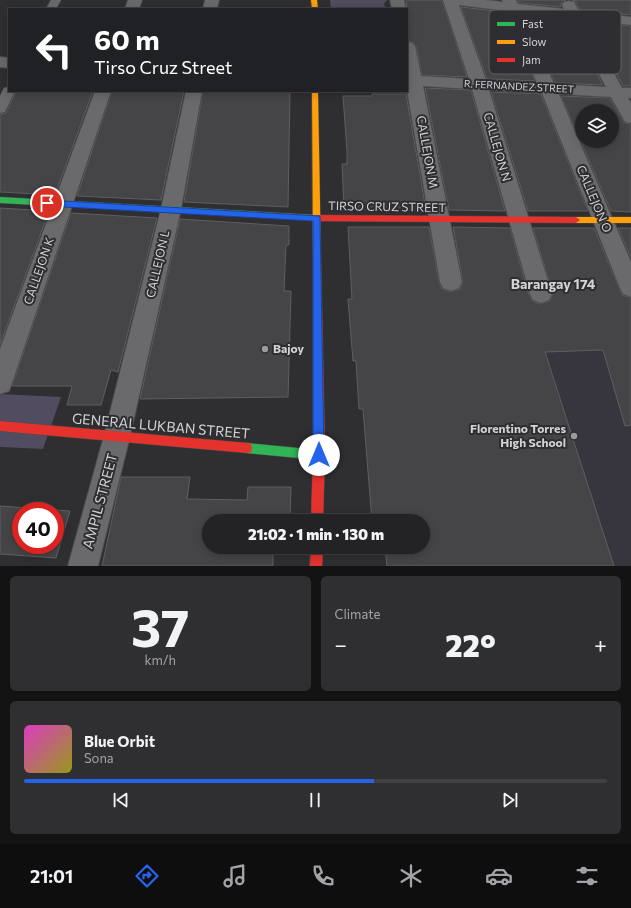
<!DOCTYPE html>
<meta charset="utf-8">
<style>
:root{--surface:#232225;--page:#2f2f32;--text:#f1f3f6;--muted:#a3a4a7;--line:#403f42;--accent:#2563eb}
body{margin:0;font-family:Commissioner,sans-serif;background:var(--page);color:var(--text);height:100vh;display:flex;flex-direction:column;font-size:15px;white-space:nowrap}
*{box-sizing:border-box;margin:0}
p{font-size:13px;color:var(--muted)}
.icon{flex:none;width:22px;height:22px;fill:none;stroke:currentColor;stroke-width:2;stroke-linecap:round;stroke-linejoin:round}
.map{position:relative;height:566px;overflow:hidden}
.side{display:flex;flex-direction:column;gap:10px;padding:10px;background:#131314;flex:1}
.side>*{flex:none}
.top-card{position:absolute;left:8px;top:8px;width:400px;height:84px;border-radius:0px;box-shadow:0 2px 10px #0003,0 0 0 1px var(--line);background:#202124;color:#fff;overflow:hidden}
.fabs{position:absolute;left:575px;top:104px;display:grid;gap:8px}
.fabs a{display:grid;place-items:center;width:44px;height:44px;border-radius:50%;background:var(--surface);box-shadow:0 2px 10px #0003,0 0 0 1px var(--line);font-size:20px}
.speed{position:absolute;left:12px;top:502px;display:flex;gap:8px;font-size:20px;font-weight:700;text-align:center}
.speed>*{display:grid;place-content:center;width:52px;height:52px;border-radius:50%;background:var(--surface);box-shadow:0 2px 10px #0003,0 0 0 1px var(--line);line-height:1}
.speed .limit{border:6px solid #d22;background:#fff;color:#111}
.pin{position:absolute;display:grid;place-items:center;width:34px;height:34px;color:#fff;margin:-17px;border:2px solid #fff;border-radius:50%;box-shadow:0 1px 4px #0007}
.me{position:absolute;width:44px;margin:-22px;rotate:0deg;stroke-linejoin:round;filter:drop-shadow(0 0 3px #0008)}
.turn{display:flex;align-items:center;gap:14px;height:84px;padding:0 20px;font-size:18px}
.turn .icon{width:52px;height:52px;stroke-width:2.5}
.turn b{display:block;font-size:28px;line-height:34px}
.big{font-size:30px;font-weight:800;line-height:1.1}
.side .tile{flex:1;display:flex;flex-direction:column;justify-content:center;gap:6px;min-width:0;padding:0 14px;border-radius:6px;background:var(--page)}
.side .dial{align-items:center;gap:0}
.dial b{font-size:52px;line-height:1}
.song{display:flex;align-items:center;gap:12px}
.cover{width:48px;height:48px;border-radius:6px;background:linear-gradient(135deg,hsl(310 70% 55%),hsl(60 70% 35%))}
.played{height:4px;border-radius:2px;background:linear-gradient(90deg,var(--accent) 60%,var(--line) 60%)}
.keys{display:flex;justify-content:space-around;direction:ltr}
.heat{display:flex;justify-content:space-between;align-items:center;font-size:22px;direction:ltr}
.side .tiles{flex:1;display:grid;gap:10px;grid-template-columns:1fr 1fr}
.tile:last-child{grid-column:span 2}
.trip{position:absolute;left:202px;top:514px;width:228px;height:40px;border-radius:20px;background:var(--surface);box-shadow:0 2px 10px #0003,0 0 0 1px var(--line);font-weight:800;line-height:40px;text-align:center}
.tab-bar{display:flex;height:64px;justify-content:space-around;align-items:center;background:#0e0e0f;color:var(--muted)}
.tab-bar .icon{width:28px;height:28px}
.tab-bar .selected{color:var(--accent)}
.tab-bar b{font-size:18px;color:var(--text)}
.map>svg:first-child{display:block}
</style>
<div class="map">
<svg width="631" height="566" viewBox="0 0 631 566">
<rect width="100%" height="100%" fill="#2f2e31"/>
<path fill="#37353e" d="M631 296V566H551L483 305Z"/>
<path fill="#514c60" d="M330 0H387L384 4 386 9H331Z
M0 394 61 397 43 449 0 447Z"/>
<path fill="#454547" stroke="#5f5e60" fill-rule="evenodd" d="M406 0H442L467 77 422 75 416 46 413 42 407 40V9Z
M518 0H566L563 1 561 4V7L519 3Z
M572 0H631V15L580 10 575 1Z
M461 7 506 12 535 81 487 79Z
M524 15 568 19 603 85 555 83Z
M588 22 631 26V86H623Z
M425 88 471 90 505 211 449 210Z
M16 91H93L55 195 0 192V114L6 113Z
M112 91H184L161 200 77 196Z
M203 91H290L288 207 184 202Z
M491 92 541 94 588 211H528Z
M372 94H406L426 210 344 209 342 164H347V151L343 96H372Z
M561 96 610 98 624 123 631 124V212L611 211ZM582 111H612V141H582Z
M0 208 49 211 0 345Z
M71 213 157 218 118 372 111 370 101 405H67L72 386H12Z
M180 219 289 226V245H286L284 291H291L288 397 140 399Z
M348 227H429L439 282 442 289 450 292 460 289 463 282 453 227 510 228 529 295 532 301 540 304 550 301 553 294 533 228H594L622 295 631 298V425L625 426 603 350 545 352 614 566H387L385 547H423V521H372L363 409H359L356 361H353L348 299H352Z
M618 228H631V258Z
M121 477H190L187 499 247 500 248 487H291L290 521H209V547H289V553L273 552V566H102Z
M0 506 70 511 56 558 0 554ZM21 511H55V545H21Z"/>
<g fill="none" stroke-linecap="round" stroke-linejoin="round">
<defs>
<path id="lane" d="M51 0H61L56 9H46Z
M9 87V91H15L5 112 0 113V96L4 88Z"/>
<path id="street" d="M128 0H142L139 9H125Z
M205 0H219L217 9H203Z
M390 0H404L406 9H392Z
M443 0H486L503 2 502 0H516L518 4 564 9 562 5 564 2 569 1 574 2 579 11 631 17V25L585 20 622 88H631V98H628L631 103V123L625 122 611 97 559 94 631 262V297L623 294 620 288 542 93 489 90 552 294 549 300 541 303 533 300 530 294 472 89 423 86 462 282 459 288 451 291 443 288 440 282 407 90V41L412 43 415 46 421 76 469 79ZM459 5 507 11 537 83 486 80ZM522 13 569 18 606 87 554 84Z
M0 57 9 58V68L0 67Z
M95 91H111L12 383 9 391 0 394V349Z
M186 91H202L181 209 130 436 98 566H68L104 436 161 209Z"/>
<path id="fast" d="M0 197 316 215 320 218 316 221 0 203Z
M247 443 319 450 323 451 325 455 323 459 319 460 247 453 243 452 242 448 243 444Z"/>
<path id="slow" d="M311 0H317L318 9H312Z
M312 91H318L321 258 317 261 313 258Z
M576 217H631V223H576L572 220Z"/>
<path id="jam" d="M316 215 576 217 580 220 576 223 316 221 312 218Z
M317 255 321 258 325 455 323 521H311L313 455V258Z
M0 421 247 443 251 444 252 448 251 452 247 453 0 431Z
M311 547H323L322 566H310Z"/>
</defs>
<use href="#lane" stroke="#4c4b4e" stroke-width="1"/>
<use href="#street" stroke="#4c4b4e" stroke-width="2"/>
<use href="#fast" stroke="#4c4b4e" stroke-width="1"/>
<use href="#slow" stroke="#4c4b4e" stroke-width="1"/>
<use href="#jam" stroke="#4c4b4e" stroke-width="1"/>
<use href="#lane" fill="#6a6a6c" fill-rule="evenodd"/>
<use href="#street" fill="#6a6a6c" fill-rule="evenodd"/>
<use href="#fast" fill="#30b455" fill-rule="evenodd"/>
<use href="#slow" fill="#ff9f0a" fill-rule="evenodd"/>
<use href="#jam" fill="#e5322d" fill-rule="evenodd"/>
</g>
<path fill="#2563eb" stroke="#184099" d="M47 200 320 216 324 455 323 459 319 461 315 459 313 455V221L47 206 43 203Z"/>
<g fill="#9a999c" stroke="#2e2d32" stroke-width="1.5">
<circle cx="265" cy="349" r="4"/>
<circle cx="574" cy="436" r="4"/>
</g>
<g text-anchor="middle" stroke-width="4" stroke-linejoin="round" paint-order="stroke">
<g font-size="10" fill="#d3d2d5" stroke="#2e2d32">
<text transform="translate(519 86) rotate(3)" y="4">R. FERNANDEZ STREET</text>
</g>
<g font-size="12" fill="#d3d2d5" stroke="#2e2d32">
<text transform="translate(497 147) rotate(74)" y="4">CALLEJON N</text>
<text transform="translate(427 152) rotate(80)" y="4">CALLEJON M</text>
<text transform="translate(594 199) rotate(67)" y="4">CALLEJON O</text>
<text transform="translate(387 207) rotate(1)" y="4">TIRSO CRUZ STREET</text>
<text transform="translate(158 264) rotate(-77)" y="4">CALLEJON L</text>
<text transform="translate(39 271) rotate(-71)" y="4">CALLEJON K</text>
</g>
<g font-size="12" font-weight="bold" fill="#d3d2d5" stroke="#2e2d32" text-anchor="start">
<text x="273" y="353">Bajoy</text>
<text x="566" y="433" text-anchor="end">Florentino Torres<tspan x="566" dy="14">High School</tspan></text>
</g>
<g font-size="14" font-weight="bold" fill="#d3d2d5" stroke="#2e2d32">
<text x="553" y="289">Barangay 174</text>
</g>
<g font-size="14" fill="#d3d2d5" stroke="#2e2d32">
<text transform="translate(161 426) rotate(5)" y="5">GENERAL LUKBAN STREET</text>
<text transform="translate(100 501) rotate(-75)" y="5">AMPIL STREET</text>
</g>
</g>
<rect x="489" y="10" width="132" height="64" rx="6" fill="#2e2d32" stroke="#605f63" stroke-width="1"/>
<rect x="497" y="22" width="18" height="4" fill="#30b455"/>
<rect x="497" y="40" width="18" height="4" fill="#ff9f0a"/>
<rect x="497" y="58" width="18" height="4" fill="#e5322d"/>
<g font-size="11" fill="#d3d2d5">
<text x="522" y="28">Fast</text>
<text x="522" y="46">Slow</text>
<text x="522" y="64">Jam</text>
</g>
</svg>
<div class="fabs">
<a><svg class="icon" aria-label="layers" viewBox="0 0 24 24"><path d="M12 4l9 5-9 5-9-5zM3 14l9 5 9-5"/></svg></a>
</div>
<div class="speed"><div class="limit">40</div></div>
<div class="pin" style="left:47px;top:203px;background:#d93025"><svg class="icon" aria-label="arrive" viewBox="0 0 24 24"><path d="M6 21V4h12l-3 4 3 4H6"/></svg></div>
<svg class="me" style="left:319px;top:455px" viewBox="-20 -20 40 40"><circle r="19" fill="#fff"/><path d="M0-13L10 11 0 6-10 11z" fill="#2563eb"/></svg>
<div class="trip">21:02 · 1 min · 130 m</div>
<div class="top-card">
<div class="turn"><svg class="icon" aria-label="left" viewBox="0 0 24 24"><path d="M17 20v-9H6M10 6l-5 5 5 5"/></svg><div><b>60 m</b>Tirso Cruz Street</div></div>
</div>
</div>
<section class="side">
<div class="tiles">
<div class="tile dial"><b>37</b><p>km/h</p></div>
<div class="tile"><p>Climate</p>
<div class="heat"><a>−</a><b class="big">22°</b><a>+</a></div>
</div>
<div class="tile">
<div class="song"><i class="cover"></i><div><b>Blue Orbit</b><p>Sona</p></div></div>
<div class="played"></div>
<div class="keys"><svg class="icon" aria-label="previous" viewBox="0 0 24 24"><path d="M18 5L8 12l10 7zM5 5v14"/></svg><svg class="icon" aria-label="pause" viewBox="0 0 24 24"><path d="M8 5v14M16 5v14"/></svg><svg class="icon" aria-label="next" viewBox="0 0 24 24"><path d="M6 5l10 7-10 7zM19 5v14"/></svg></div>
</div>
</div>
</section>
<nav class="tab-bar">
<b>21:01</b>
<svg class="icon selected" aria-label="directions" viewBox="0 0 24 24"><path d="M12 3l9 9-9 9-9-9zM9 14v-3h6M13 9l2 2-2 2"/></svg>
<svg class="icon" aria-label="music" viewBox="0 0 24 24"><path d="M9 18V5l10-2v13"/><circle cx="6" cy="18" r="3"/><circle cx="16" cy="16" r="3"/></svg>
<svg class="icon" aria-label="phone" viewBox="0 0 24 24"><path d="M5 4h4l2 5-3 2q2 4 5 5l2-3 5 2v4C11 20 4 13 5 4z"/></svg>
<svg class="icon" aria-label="climate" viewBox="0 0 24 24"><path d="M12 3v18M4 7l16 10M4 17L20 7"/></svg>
<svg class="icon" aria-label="car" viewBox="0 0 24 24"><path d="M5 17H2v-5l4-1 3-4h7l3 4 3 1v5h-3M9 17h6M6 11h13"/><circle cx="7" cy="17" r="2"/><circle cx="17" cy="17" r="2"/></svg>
<svg class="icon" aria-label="filters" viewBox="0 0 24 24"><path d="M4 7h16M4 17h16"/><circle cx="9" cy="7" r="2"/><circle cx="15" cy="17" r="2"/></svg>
</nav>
